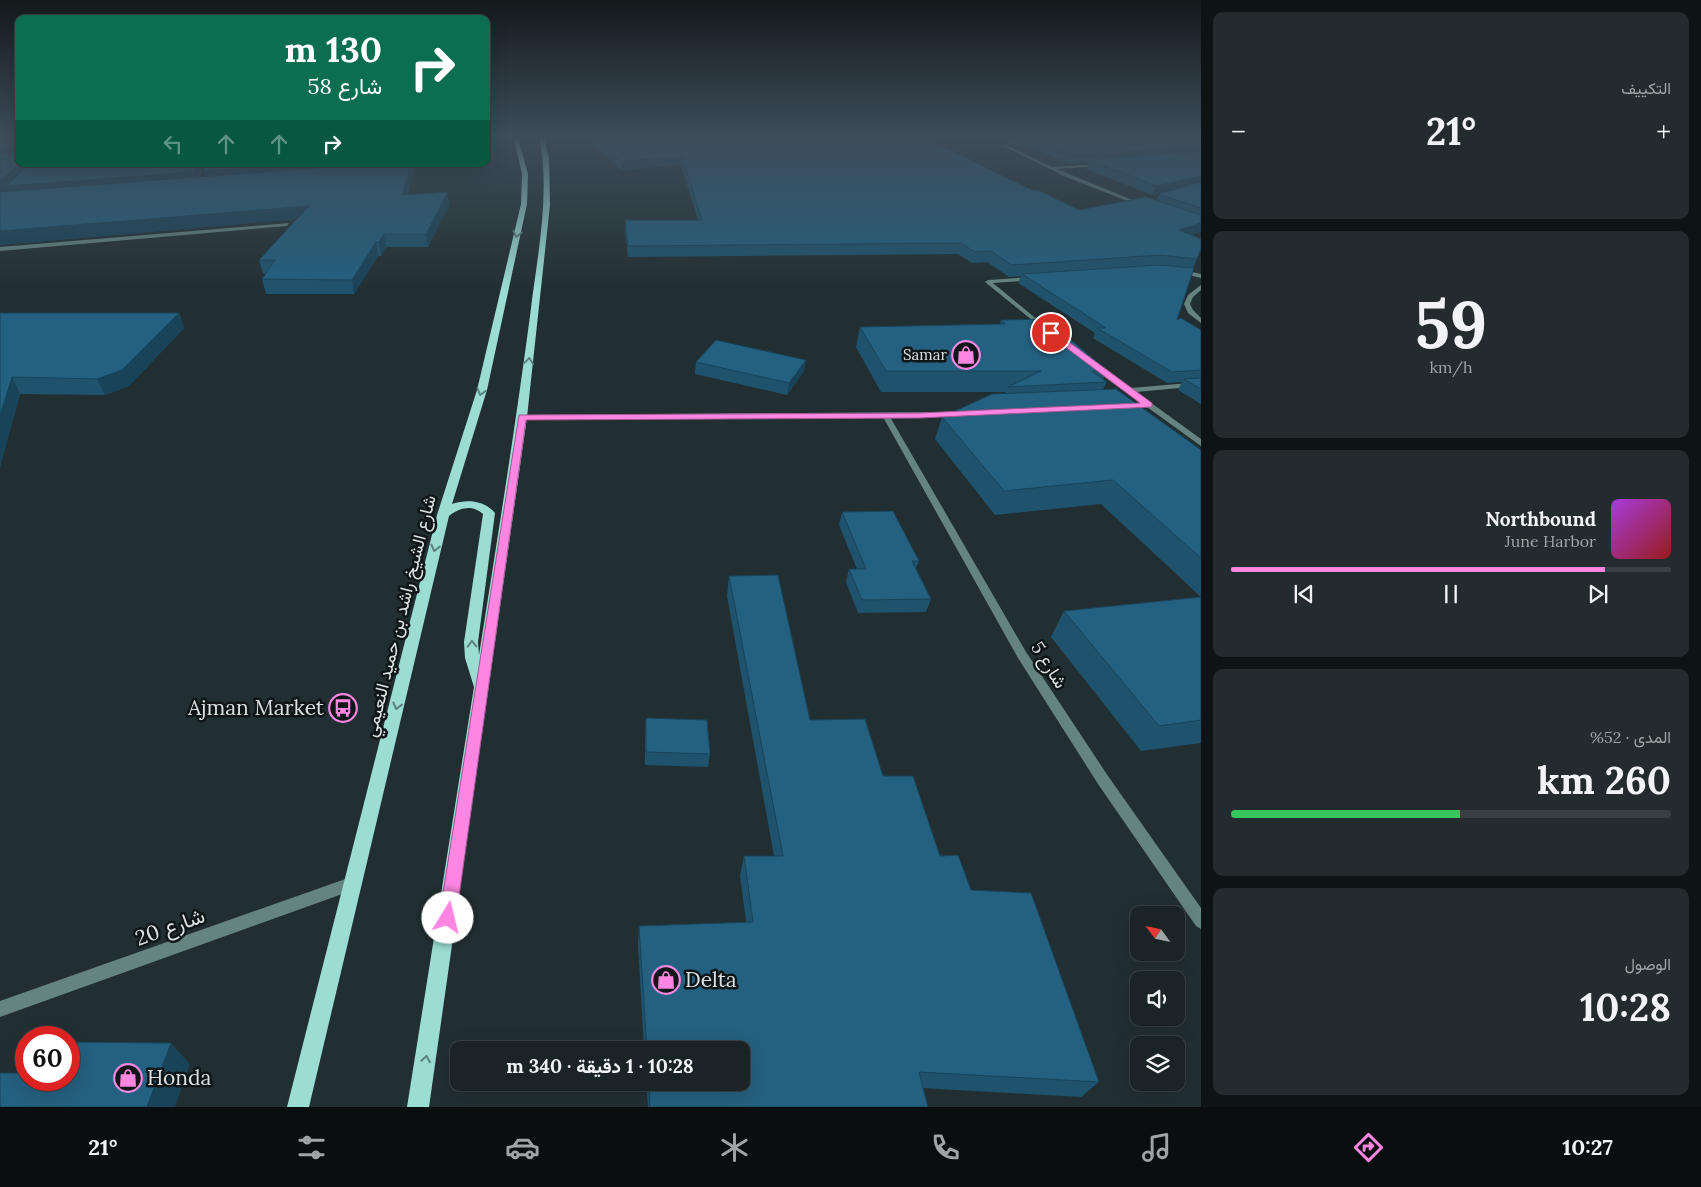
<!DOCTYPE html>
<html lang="ar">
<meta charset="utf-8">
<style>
:root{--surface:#1a2326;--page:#232b2e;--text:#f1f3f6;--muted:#9fa4a7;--line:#384043;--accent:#fd86e2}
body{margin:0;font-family:Lora,Vazirmatn,serif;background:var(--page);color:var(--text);direction:rtl;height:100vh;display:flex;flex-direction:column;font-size:19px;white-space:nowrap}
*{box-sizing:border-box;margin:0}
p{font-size:16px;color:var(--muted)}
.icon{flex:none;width:28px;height:28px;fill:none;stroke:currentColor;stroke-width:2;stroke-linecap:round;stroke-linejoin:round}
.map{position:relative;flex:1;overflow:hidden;direction:ltr}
.panel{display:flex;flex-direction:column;gap:12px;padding:12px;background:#0e1315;width:500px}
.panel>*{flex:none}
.hud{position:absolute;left:15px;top:15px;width:475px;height:152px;border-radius:10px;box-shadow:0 5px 20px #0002,0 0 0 1px var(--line);direction:rtl;background:#0b6e4f;color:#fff;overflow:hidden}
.needle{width:32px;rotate:303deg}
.buttons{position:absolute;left:1130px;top:906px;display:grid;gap:10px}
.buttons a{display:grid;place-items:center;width:55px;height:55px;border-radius:10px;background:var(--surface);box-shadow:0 5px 20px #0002,0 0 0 1px var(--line);font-size:25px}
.speed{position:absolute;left:15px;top:1026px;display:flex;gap:10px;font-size:25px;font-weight:700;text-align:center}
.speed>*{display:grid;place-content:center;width:65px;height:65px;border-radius:50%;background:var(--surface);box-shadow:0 5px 20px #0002,0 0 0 1px var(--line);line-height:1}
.speed .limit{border:8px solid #d22;background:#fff;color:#111}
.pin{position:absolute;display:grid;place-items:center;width:42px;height:42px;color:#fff;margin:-21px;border:2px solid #fff;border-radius:50%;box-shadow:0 1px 5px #0007}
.me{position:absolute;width:55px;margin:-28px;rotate:9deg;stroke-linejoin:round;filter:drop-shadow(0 0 4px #0008)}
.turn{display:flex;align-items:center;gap:18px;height:105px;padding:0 25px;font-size:22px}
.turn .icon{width:65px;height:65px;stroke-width:2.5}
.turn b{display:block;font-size:35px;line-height:42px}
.lanes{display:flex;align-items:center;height:48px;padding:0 25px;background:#0003;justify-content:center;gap:25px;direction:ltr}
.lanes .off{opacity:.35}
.big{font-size:38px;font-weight:700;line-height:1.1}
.panel .tile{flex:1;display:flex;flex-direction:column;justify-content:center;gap:8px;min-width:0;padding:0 18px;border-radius:10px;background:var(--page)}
.panel .dial{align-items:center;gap:0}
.dial b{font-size:65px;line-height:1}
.song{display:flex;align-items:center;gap:15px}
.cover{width:60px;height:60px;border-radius:8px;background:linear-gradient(135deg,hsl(280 70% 55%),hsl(0 70% 35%))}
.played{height:5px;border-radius:2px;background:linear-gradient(90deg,var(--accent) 85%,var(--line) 85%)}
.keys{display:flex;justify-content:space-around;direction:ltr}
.heat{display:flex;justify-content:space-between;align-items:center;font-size:28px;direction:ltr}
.charge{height:8px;border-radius:4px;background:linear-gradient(90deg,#34c759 52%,var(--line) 0)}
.trip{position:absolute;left:450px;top:1041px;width:300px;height:50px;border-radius:10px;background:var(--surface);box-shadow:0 5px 20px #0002,0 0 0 1px var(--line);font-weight:700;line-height:50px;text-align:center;direction:rtl}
.menu{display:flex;height:80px;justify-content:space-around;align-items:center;background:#0a0e0f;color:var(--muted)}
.menu .icon{width:35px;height:35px}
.menu .selected{color:var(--accent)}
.menu b{font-size:22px;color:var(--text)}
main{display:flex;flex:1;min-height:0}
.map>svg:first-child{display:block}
</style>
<main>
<section class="panel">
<div class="tile"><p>التكييف</p>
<div class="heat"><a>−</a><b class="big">21°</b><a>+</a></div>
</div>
<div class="tile dial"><b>59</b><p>km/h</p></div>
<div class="tile">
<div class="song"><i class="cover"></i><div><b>Northbound</b><p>June Harbor</p></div></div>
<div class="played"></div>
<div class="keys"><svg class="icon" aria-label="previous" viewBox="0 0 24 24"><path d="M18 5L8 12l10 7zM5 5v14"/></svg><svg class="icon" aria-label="pause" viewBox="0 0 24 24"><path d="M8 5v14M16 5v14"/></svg><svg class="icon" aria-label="next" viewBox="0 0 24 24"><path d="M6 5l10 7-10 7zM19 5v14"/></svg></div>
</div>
<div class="tile"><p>المدى · 52%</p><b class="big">260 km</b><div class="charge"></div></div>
<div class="tile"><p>الوصول</p><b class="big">10:28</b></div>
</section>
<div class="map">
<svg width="1201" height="1107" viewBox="0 0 1201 1107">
<rect width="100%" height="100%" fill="#222f32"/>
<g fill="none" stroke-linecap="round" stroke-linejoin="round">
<path fill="#65847f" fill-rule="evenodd" d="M1033 140 1032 142 1012 143 1008 146 1052 167 1101 164 1100 166 1057 169 1142 204 1138 205 1066 177 1003 146 1011 141Z
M289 223 287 226 0 251V247Z
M1179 269 1201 274V278L1177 272 1176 271Z
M1032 277 1035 279 1034 280 993 283 1045 326 1046 327 1043 329 985 282 988 280Z
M1201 285V290L1193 297 1190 304 1193 310 1201 318V323L1188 313 1184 304 1188 295Z
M1092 364H1098L1131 388 1201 382V386L1136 392 1201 439V446L1147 407 1125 408V404L1141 403 1092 368Z
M959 412H962V416L890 417 1026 652 1108 776 1201 908V929L1196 926 1098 784 1018 658 883 417 522 419 518 417 522 415Z
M354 876 359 878 361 883 359 888 0 1017V1001Z"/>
<path fill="#9bdcd3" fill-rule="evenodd" d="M513 135H517L528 174 527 204 487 390 452 504C467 499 484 500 495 513L478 642 479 655C497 542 515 429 530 316 537 256 551 195 539 135H543L549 158 550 205 527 417 429 1107H407L474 687 465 658 464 642 483 514C472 504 459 508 449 516L309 1107H287L437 515 477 390 521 204 522 174Z"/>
</g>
<path fill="#1f536d" d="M0 135 19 164H205L200 177 205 176 203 171 206 164H416L407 195 449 205 428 247H386L381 256H378L354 294H266L262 279 266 274H263L259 260 296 219 0 245Z
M583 135H919L1032 190 1079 210 1156 200 1159 194 1152 195 1086 169 1088 162 1072 164 1019 144 1021 138H1018L1011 141 995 135H1201V231L1191 235 1197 259 1193 268 1177 320 1201 330V404L1178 390 1182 382 1167 383 1093 338 1095 333 1018 283 1021 276 1009 277 987 262 972 263 958 254 628 257 625 231V220H698L681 165 621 170Z
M0 313H179L184 328 129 386 105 395 20 394 0 467Z
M1001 320 1107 371 1103 379 1107 382 1103 389 1201 450V597L1101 504 995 515 935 439 942 417 1005 393 1006 392H881L856 347 860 327 1000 324Z
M806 360 804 371 787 395 695 374 696 362Z
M842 512 919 561 916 569 931 599 926 612 858 613 846 582 849 569H857L839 525Z
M729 576 810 720 883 776 940 856 971 890 1099 1082 1081 1097 923 1088 928 1107H648L646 1082H741V1050H644L638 944 639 926 746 922 740 875 744 856H774L727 596Z
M1201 597V743L1141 751 1051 637 1064 611Z
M646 718 710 754 708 767 645 765V732Z"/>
<path fill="#194359" d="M1013 135H1019L1018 138 1011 141Z
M1201 146V154L1089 160 1088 162 1072 164 1075 155Z
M14 148 19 159 0 161V149Z
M682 157 681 165 621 170V161Z
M19 164H205L198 183 13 198 9 190 0 198V181Z
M313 164H326L328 174 207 183 203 171Z
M411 164H416L404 208 402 195Z
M1201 176V185L1152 195 1156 186Z
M448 192 449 205 428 247 426 234Z
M309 206 311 218 0 245V231Z
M1201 223V231L1174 240 1179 230Z
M384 234 386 247 381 256 379 242Z
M376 242 378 256 354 294 352 280Z
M179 313 184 328 129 386 105 395 97 379Z
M806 360 804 371 787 395 789 383Z
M12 377 20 394 0 467V416Z
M171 1043 190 1064 175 1107H147Z"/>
<path fill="#24607f" stroke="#194359" d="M0 135H19V164L0 181V154L16 152 14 148 0 149Z
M592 135H919L1032 190H1038L1079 210 1146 197 1201 215V223L1179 230 1201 239V248L1197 259 1160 255 1012 265 991 251 975 252 961 243 628 246 625 220H702L682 157 621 161Z
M1031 135H1201V146L1075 155 1022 136Z
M1201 151V176L1156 186 1089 160Z
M29 164H198L194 172 7 186Z
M206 164H313L203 171Z
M326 164H411L402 195 448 192 426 234H384L379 242H376L352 280 262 279 275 260H259L309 206 0 231V192L329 167Z
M1201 182V208L1158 194Z
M1159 265 1194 268 1177 320 1181 318 1201 330V370L1172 372 1097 328H1106L1022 274Z
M0 313H179L122 370 97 379 12 377 0 416Z
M1047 319 1107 371H1092L1107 382 1008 387 1041 371H886L860 327 1005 324 1001 320Z
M716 340 806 360 789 383 696 362Z
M1201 378V389L1184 379Z
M1116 389 1201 450V558L1113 480 1004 491 942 417 992 394Z
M893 511 919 561H912L931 599 862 600 849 569H866L842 512Z
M778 575 810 720 865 719 883 776H913L940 856 958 855 971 890 1031 893 1099 1082 919 1072 928 1107H650L649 1082H741V1050H647L639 926 753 922 744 856H783L729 576Z
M1201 597V720L1159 726 1064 611Z
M646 718 707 720 710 754 646 752Z
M69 1042 171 1043 147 1107H0V1073H26V1080H69Z"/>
<defs><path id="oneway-chevron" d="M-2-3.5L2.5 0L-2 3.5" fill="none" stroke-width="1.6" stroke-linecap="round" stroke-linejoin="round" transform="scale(1.25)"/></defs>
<g stroke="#5c837e">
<use href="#oneway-chevron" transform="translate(517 234) rotate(103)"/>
<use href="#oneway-chevron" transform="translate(529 361) rotate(-83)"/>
<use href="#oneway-chevron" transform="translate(481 392) rotate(106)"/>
<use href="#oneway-chevron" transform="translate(435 548) rotate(104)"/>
<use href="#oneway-chevron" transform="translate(472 644) rotate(-92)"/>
<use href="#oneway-chevron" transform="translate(397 706) rotate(104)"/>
<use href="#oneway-chevron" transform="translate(426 1059) rotate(-81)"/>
</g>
<linearGradient id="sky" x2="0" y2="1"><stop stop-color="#131a1c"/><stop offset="0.47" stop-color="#3e4d5a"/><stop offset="1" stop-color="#3e4d5a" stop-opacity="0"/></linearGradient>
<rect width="1201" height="290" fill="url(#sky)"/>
<path fill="#fd86e2" stroke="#a45793" d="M1048 331H1054L1152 403V407L920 418 526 420 456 918 454 924 448 927 441 924 439 918 519 415 920 413 1140 403 1048 334Z"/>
<defs>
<symbol id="shop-ring" viewBox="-11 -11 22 22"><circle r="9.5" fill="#101617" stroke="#fd86e2" stroke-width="1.5"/><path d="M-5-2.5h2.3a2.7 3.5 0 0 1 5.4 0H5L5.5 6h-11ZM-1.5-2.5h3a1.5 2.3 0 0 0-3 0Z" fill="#fd86e2"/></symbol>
<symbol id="bus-ring" viewBox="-11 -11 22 22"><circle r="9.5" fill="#101617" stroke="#fd86e2" stroke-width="1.5"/><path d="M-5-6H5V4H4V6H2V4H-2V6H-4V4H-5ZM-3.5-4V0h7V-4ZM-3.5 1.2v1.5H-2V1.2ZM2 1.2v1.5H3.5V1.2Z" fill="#fd86e2"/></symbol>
</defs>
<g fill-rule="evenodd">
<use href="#shop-ring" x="950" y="339" width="32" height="32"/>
<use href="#bus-ring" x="327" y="692" width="32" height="32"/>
<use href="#shop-ring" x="650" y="964" width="32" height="32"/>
<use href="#shop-ring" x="112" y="1062" width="32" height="32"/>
</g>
<g text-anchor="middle" stroke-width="5" stroke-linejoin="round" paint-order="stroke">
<g font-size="15" fill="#d9e1e3" stroke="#101617" text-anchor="end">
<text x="947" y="360">Samar</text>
</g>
<g font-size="18" fill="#d9e1e3" stroke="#101617">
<text transform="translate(400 616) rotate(-76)" y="6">شارع الشيخ راشد بن حميد النعيمي</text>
<text transform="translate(1049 665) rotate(58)" y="6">شارع 5</text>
</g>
<g font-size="21" fill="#d9e1e3" stroke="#101617" text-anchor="start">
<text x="324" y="715" text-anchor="end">Ajman Market</text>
<text x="685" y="987">Delta</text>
<text x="147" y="1085">Honda</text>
</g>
<g font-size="21" fill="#d9e1e3" stroke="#101617">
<text transform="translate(170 927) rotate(-20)" y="7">شارع 20</text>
</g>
</g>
</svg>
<div class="buttons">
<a><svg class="needle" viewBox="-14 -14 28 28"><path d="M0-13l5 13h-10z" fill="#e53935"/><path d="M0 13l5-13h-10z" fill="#9fa4a7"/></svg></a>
<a><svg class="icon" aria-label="sound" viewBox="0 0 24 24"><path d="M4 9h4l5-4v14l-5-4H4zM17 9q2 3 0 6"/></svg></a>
<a><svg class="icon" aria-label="layers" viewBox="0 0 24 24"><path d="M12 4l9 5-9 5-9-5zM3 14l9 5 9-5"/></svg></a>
</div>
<div class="speed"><div class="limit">60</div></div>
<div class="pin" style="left:1051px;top:333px;background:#d93025"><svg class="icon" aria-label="arrive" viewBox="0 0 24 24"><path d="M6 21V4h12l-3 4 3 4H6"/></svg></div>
<svg class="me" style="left:448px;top:918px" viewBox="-20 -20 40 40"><circle r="19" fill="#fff"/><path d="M0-13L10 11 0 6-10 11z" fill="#fd86e2"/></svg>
<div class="trip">10:28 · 1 دقيقة · 340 m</div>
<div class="hud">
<div class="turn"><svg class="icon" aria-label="right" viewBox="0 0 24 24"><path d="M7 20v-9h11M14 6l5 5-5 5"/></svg><div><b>130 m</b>شارع 58</div></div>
<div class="lanes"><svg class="icon off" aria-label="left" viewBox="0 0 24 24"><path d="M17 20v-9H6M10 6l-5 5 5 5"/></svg><svg class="icon off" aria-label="ahead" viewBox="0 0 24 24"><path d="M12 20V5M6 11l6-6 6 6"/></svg><svg class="icon off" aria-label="ahead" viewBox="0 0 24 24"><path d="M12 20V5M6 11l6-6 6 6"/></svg><svg class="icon" aria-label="right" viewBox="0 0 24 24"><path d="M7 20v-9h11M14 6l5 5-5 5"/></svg></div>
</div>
</div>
</main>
<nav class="menu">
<b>10:27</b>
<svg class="icon selected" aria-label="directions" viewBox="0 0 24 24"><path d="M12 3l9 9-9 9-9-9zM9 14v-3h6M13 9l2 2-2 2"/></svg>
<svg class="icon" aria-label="music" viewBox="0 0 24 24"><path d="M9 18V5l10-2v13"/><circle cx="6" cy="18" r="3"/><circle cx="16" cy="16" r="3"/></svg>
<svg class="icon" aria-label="phone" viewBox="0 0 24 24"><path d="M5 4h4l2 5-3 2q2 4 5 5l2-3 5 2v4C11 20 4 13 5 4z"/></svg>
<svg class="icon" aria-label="climate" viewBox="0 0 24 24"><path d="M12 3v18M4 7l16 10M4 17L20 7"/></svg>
<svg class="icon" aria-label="car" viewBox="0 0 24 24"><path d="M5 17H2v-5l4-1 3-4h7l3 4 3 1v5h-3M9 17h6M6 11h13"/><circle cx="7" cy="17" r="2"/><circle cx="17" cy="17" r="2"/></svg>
<svg class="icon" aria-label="filters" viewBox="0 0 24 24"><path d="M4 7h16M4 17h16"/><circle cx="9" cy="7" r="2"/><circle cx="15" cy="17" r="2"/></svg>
<b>21°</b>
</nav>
